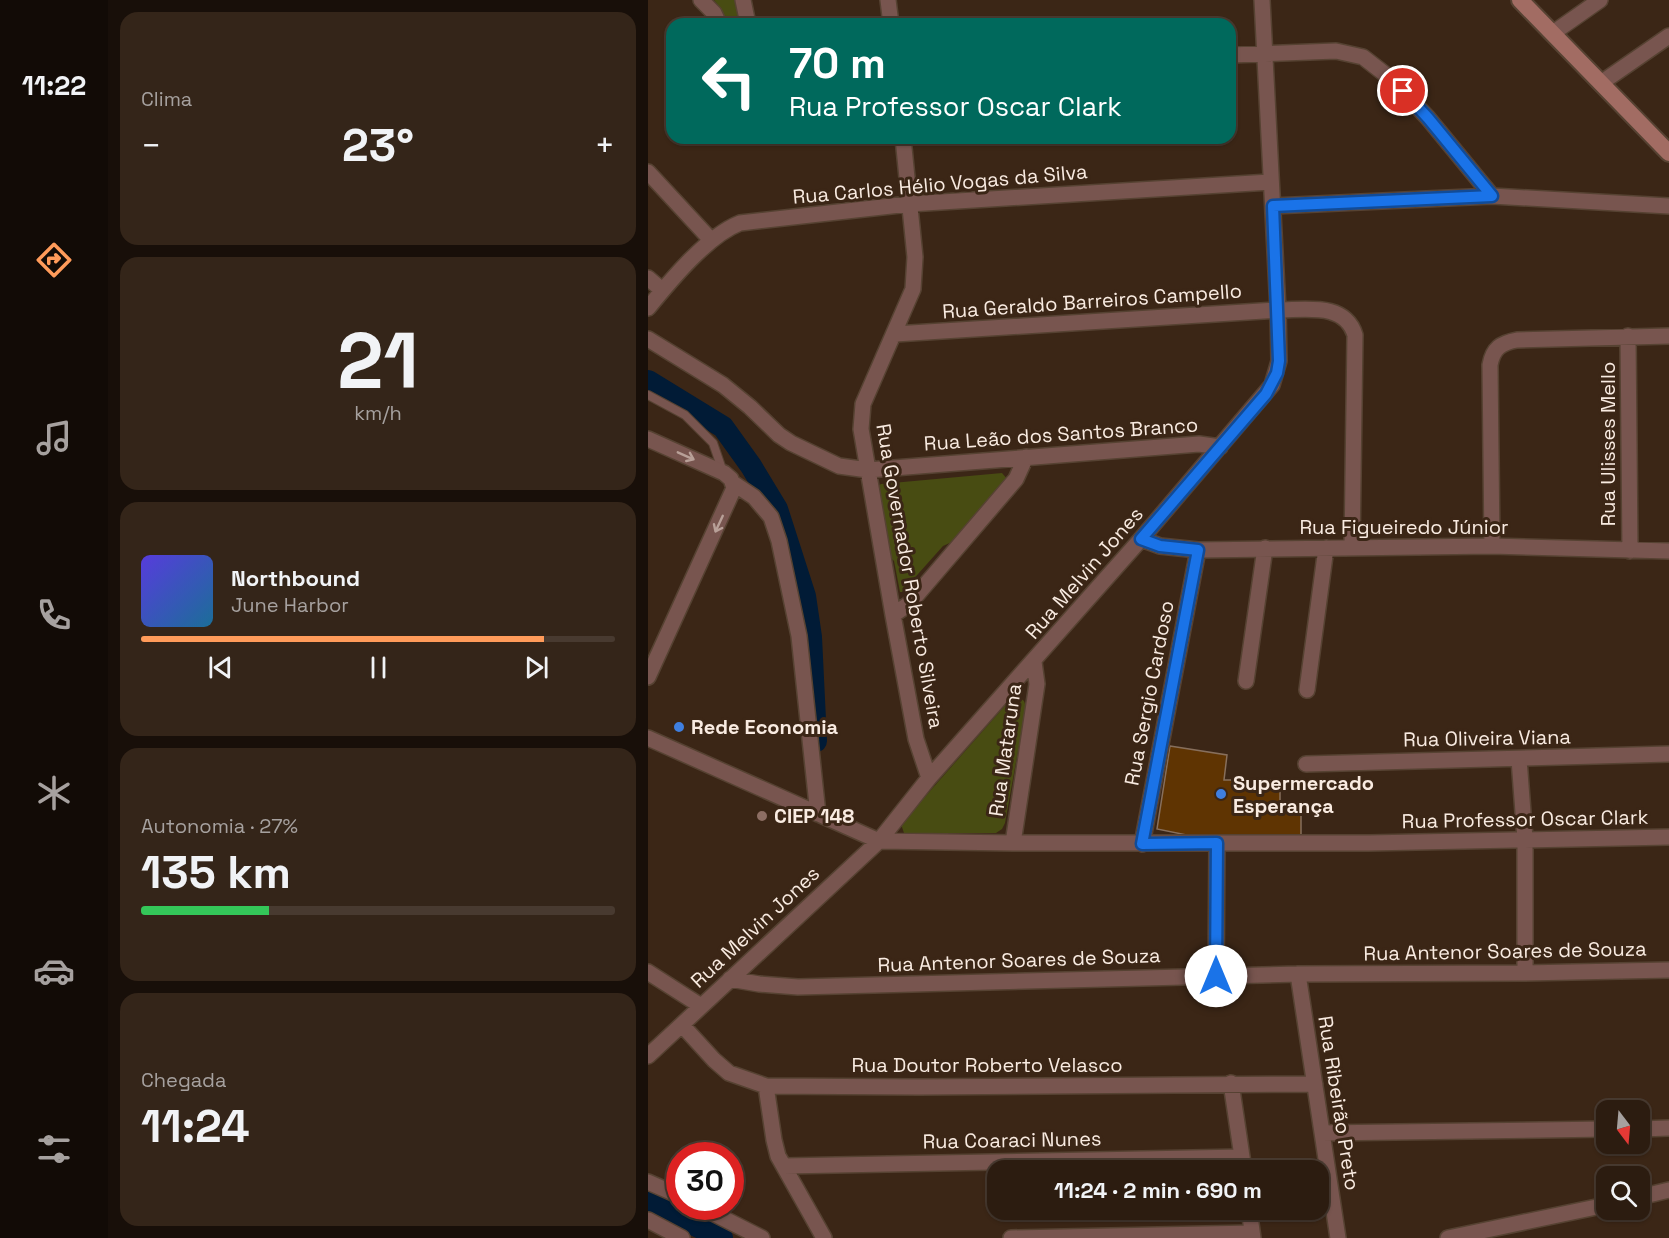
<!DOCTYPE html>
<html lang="pt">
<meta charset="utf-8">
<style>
:root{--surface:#2c1c10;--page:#342519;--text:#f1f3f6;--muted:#a6a19f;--line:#483a30;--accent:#ff9b5a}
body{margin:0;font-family:"Space Grotesk",sans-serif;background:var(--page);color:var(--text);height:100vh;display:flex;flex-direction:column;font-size:22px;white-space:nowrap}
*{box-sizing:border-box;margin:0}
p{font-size:20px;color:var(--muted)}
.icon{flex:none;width:33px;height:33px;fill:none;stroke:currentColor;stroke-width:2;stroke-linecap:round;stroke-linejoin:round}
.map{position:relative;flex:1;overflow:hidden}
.drawer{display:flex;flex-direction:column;gap:12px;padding:12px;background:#180f09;width:540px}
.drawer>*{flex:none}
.guide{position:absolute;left:18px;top:18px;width:570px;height:126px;border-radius:18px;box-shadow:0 2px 4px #0004,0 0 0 2px var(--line);background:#00695c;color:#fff;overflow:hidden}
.needle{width:39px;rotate:164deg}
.buttons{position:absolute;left:948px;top:1100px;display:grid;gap:12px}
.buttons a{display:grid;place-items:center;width:54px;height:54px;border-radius:12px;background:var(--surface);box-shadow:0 2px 4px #0004,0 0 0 2px var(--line);font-size:30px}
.speed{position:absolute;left:18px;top:1142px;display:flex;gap:12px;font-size:30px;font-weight:700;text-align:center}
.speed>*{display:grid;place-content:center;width:78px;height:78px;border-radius:50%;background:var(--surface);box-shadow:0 2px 4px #0004,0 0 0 2px var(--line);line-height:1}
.speed .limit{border:9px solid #d22;background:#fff;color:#111}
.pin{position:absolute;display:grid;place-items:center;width:51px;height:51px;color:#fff;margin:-26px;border:3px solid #fff;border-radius:50%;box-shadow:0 2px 6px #0007}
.me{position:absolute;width:66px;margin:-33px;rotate:0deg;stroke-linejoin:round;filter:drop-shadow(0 0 4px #0008)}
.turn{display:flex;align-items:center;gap:21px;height:126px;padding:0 24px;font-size:27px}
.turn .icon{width:78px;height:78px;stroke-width:2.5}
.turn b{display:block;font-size:42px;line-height:51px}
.big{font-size:45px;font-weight:600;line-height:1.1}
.drawer .widget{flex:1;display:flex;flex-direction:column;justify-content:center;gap:9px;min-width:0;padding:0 21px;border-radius:18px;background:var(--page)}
.drawer .dial{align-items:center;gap:0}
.dial b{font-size:78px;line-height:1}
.song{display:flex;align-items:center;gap:18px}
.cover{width:72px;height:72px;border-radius:9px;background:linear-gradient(135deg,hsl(250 70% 55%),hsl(200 70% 35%))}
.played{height:6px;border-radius:3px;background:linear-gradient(90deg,var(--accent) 85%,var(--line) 85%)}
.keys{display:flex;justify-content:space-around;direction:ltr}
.heat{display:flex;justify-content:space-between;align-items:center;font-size:33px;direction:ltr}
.charge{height:9px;border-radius:4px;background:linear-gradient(90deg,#34c759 27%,var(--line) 0)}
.trip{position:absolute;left:339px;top:1160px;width:342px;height:60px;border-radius:18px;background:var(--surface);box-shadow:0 2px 4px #0004,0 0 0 2px var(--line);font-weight:600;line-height:60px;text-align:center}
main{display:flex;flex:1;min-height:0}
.tabs{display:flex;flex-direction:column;width:108px;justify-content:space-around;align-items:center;background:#120b06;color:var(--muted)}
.tabs .icon{width:42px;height:42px}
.tabs .on{color:var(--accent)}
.tabs b{font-size:27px;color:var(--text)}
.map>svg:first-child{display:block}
</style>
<main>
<nav class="tabs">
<b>11:22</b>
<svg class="icon on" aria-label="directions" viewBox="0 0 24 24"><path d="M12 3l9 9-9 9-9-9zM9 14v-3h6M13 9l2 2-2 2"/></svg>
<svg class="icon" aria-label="music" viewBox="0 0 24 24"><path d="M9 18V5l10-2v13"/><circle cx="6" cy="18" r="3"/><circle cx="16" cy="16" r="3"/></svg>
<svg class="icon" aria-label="phone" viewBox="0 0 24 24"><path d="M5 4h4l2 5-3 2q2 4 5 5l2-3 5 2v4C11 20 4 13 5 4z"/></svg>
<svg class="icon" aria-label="climate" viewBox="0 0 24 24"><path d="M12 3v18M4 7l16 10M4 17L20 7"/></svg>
<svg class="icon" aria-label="car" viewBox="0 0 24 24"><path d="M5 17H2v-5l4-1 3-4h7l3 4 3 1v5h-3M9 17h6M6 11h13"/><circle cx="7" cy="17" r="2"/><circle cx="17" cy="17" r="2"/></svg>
<svg class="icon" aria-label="filters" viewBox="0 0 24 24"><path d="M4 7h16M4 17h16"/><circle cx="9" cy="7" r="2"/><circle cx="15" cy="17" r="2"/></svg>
</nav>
<section class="drawer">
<div class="widget"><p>Clima</p>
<div class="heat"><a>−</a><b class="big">23°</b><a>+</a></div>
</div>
<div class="widget dial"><b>21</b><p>km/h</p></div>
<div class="widget">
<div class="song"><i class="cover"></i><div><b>Northbound</b><p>June Harbor</p></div></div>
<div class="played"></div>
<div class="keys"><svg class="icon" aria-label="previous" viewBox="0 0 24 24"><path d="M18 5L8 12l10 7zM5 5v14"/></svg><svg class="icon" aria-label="pause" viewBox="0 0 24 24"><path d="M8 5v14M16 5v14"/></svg><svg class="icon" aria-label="next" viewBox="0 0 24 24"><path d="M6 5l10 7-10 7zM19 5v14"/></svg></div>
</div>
<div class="widget"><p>Autonomia · 27%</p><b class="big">135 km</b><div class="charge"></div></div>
<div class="widget"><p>Chegada</p><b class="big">11:24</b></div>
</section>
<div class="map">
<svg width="1021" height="1238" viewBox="0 0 1021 1238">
<rect width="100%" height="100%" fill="#3b2616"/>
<path fill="#484c12" d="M66 0H87L92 24H78L73 9Z
M354 473 360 480 306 541 295 546 254 592H252L246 561 239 554 230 486 233 484Z
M371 697 376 701 378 707 357 823 354 829 348 833H256L253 824 362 700Z"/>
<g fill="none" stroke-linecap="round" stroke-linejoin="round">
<path stroke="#011b36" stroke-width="22" d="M0 381 75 427 103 466 129 509 157 596 163 637 168 741
M0 1203 74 1238"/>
</g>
<path fill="#5f3402" stroke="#876f5c" stroke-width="1.5" d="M522 746 579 755 576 780H632V809L653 812V839L568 841 509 829Z"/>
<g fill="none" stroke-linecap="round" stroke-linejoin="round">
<defs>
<path id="service" d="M0 395 37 415 65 443 75 472"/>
<path id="minor" d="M53 0 66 13 71 24
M95 0 100 24
M240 0 243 24
M905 33 952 0
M582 55 688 51 715 57 742 78 780 118 844 196
M953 83 1021 36
M255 138 267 257 265 289 215 404 213 429 245 615 268 739 281 778
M0 172 63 240
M625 206 844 196 1021 206
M0 278 14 290
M0 308C23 280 59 236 92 223L261 204 622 182
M247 334 630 310C658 310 697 302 707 335L704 548
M980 336 982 551
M0 339 75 385 102 407 131 435 143 443 191 466 220 470 551 444 572 447
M0 439 76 473 83 479 86 488 0 677
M85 483 106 497 123 517 131 541 151 636 170 814
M493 539 512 546 550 550 844 546 1021 551
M844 546 842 365C845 348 853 343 869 340L1021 336
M245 615 261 604 368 479 378 457
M598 681 617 548
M659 690 678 548
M0 738 231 841 365 843H721L1021 837
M871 759 877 839V973
M658 764 1021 754
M365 843 389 684 386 662
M494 844 550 550
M0 972 53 1006
M650 974 690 1238
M568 976 569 843
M82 979 111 984 150 987 650 974 877 973 1021 970
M34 1025 66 1060 81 1073 118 1086 271 1087 667 1084
M0 1056 231 841 281 778 493 539 624 385 631 361 630 310 614 0
M583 1083 596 1170
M118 1086 126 1140 130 1156 176 1238
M992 1129 1021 1128
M674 1133 958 1129
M136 1166 594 1157
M0 1182 32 1196
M992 1197 1021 1190
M51 1206 114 1238
M601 1209 605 1238
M0 1220 34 1238
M363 1238 604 1233
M800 1238 958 1205"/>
<path id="secondary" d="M872 0 1021 153"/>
</defs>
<use href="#service" stroke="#564232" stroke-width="10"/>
<use href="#minor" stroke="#564232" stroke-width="18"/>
<use href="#secondary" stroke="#564232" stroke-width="20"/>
<use href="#service" stroke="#78554f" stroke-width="8"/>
<use href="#minor" stroke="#78554f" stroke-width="15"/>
<use href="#secondary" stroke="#a26c63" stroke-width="16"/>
</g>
<defs><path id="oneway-shaft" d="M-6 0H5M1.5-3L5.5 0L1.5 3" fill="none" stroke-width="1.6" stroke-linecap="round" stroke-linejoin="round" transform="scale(1.5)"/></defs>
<g stroke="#b8a098">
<use href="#oneway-shaft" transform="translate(38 456) rotate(24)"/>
<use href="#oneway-shaft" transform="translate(71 524) rotate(115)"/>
</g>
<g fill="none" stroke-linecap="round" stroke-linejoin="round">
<defs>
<path id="route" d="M568 976 569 843 494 844 550 550 512 546 493 539 618 394 629 373 631 361 625 206 844 196 780 118 755 91"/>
</defs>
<use href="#route" stroke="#114b97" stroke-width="15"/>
<use href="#route" stroke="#1a73e8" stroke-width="10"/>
</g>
<g fill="#3f7fe0" stroke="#3b2616" stroke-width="2">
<circle cx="31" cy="727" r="6"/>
<circle cx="573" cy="794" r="6"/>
</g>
<circle fill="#8d6e63" stroke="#3b2616" stroke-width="2" cx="114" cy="816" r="6"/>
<g text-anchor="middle" stroke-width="6" stroke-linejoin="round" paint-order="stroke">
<g font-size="20" fill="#f9ebe1" stroke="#3b2616">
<text transform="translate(292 184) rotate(-5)" y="7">Rua Carlos Hélio Vogas da Silva</text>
<text transform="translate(444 301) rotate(-4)" y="7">Rua Geraldo Barreiros Campello</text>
<text transform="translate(413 434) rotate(-4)" y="7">Rua Leão dos Santos Branco</text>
<text transform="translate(960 444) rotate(-90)" y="7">Rua Ulisses Mello</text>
<text x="756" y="534">Rua Figueiredo Júnior</text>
<text transform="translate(436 573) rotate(-49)" y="7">Rua Melvin Jones</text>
<text transform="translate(262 576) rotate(80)" y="7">Rua Governador Roberto Silveira</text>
<text transform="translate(501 693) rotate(-79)" y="7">Rua Sergio Cardoso</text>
<text transform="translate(839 738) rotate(-1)" y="7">Rua Oliveira Viana</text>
<text transform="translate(357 750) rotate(-82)" y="7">Rua Mataruna</text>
<text transform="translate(877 819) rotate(-1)" y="7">Rua Professor Oscar Clark</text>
<text transform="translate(107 927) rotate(-43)" y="7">Rua Melvin Jones</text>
<text transform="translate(857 951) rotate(-1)" y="7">Rua Antenor Soares de Souza</text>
<text transform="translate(371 960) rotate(-2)" y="7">Rua Antenor Soares de Souza</text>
<text x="339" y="1072">Rua Doutor Roberto Velasco</text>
<text transform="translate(691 1103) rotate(81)" y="7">Rua Ribeirão Preto</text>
<text transform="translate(364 1140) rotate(-1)" y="7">Rua Coaraci Nunes</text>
</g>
<g font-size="20" font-weight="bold" fill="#f9ebe1" stroke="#3b2616" text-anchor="start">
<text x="43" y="734">Rede Economia</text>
<text x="585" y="790">Supermercado<tspan x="585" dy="23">Esperança</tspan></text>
<text x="126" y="823">CIEP 148</text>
</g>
</g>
</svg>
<div class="buttons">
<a><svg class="needle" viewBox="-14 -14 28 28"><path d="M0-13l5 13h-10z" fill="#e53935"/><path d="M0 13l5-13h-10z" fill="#a6a19f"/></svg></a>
<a><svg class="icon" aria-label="search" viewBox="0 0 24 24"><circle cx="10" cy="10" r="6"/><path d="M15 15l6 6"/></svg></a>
</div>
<div class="speed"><div class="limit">30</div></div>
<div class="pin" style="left:755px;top:91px;background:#d93025"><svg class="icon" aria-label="arrive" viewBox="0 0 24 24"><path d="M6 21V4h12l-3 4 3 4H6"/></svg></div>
<svg class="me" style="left:568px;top:976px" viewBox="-20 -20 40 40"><circle r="19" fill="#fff"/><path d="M0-13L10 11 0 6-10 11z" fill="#1a73e8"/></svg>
<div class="trip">11:24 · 2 min · 690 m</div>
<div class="guide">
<div class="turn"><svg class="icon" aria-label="left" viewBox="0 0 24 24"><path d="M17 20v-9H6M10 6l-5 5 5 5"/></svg><div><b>70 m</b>Rua Professor Oscar Clark</div></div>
</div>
</div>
</main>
